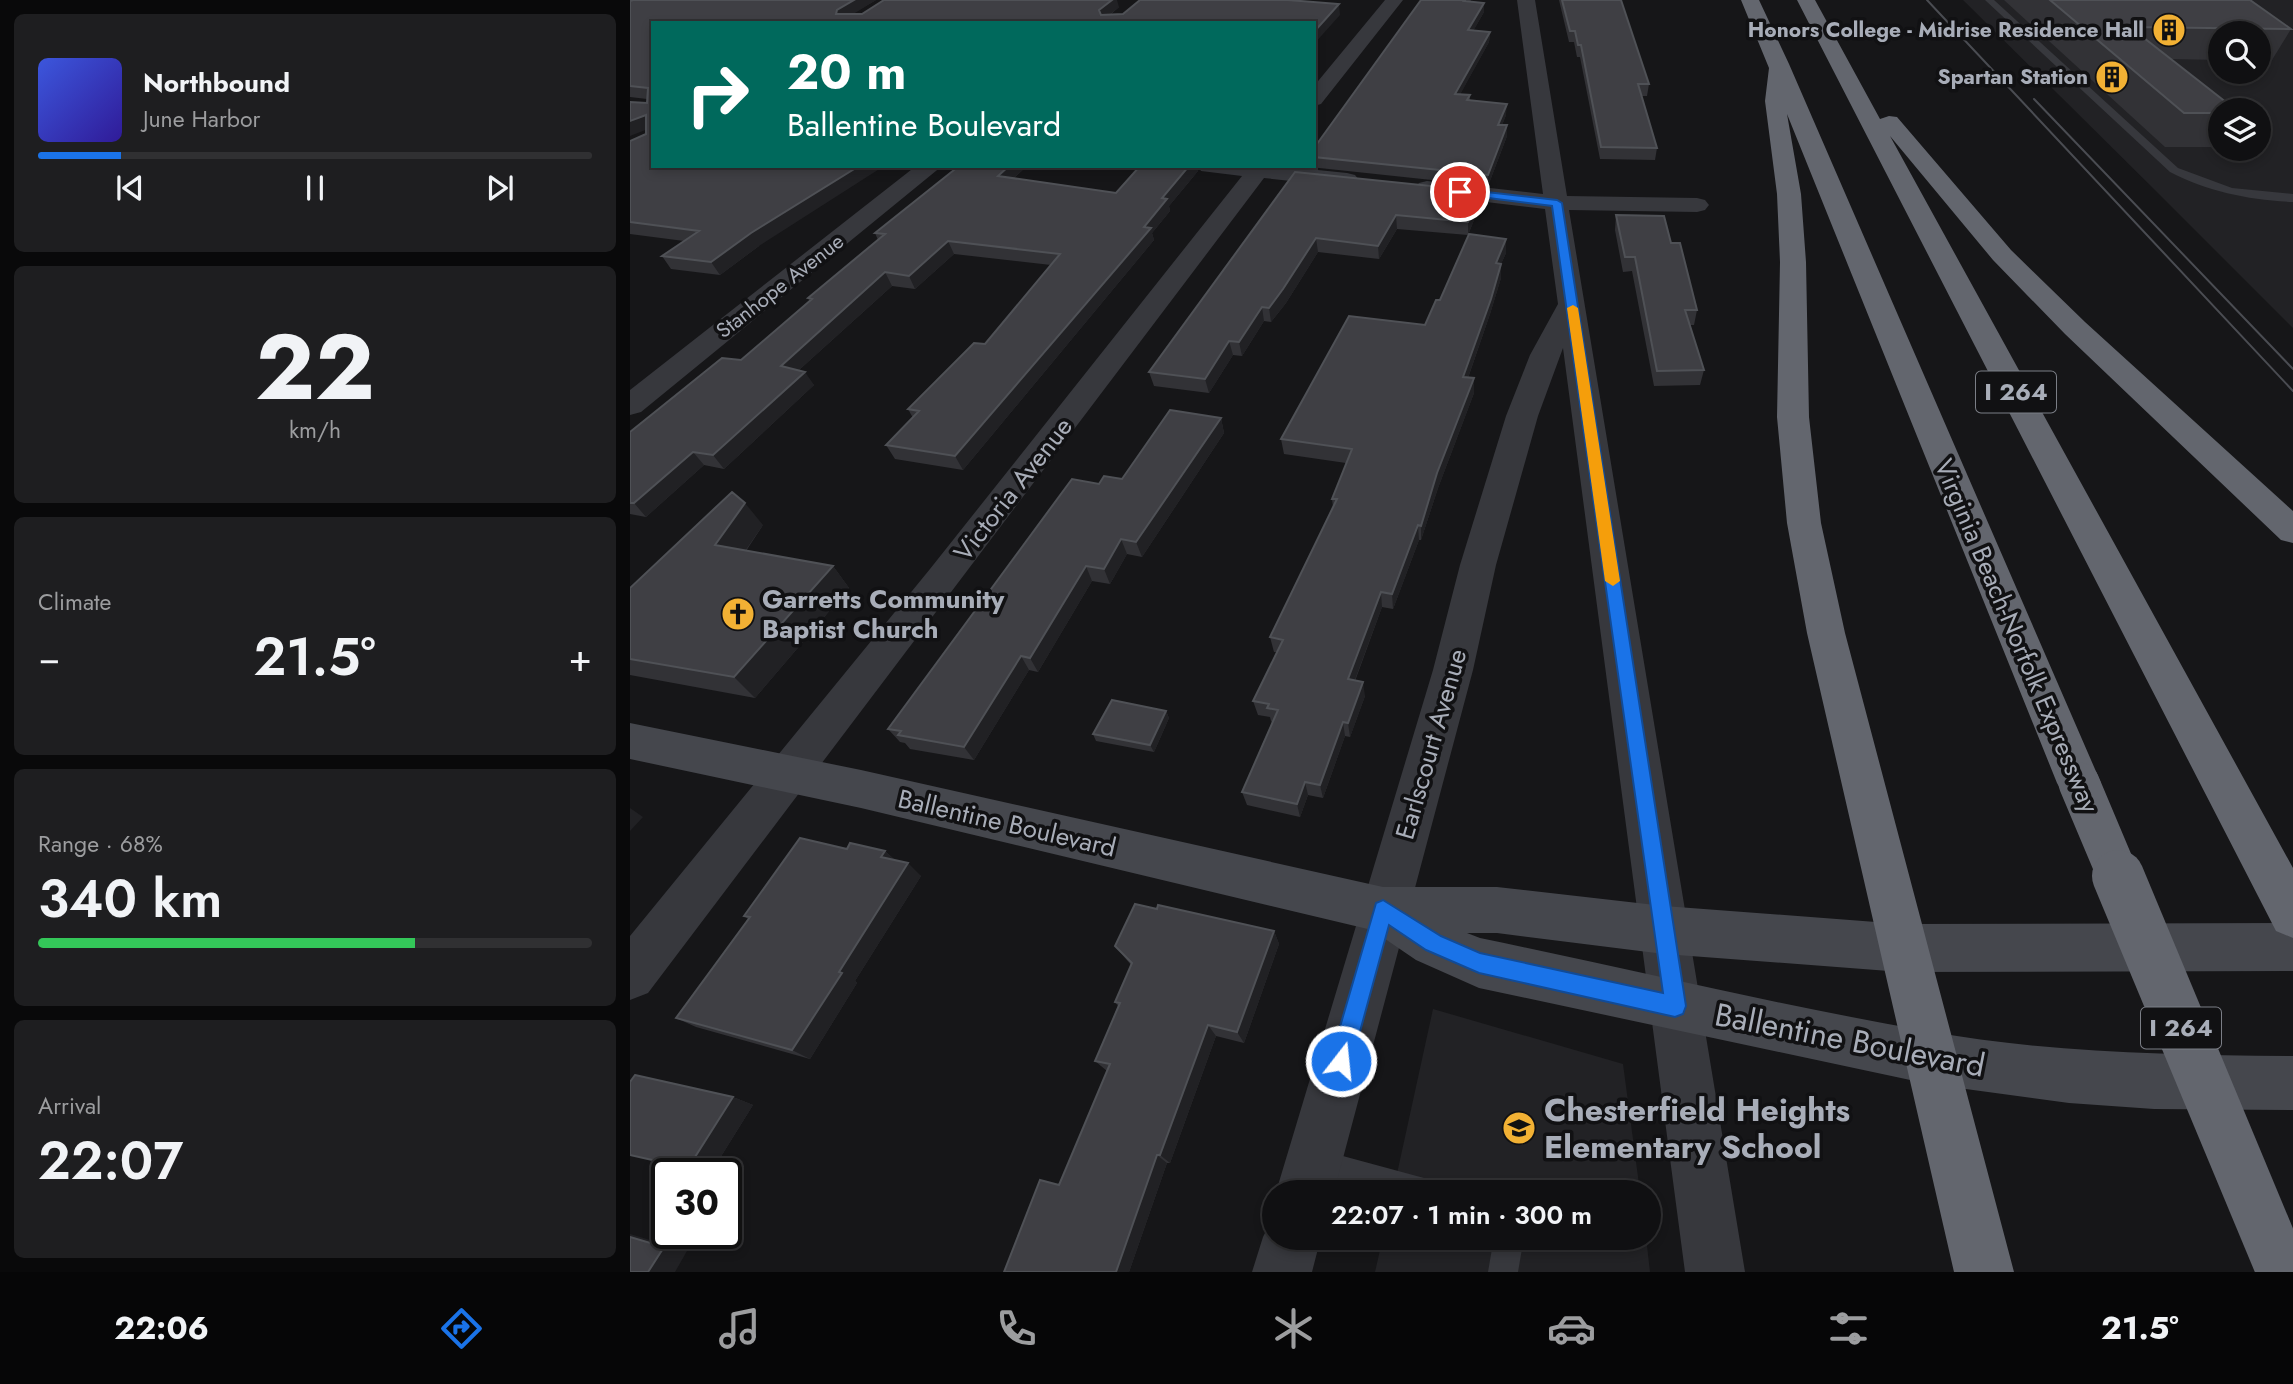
<!DOCTYPE html>
<meta charset="utf-8">
<style>
:root{--surface:#101012;--page:#1e1e20;--text:#f1f3f6;--muted:#9c9d9f;--line:#303032;--accent:#1a73e8}
body{margin:0;font-family:Jost,sans-serif;background:var(--page);color:var(--text);height:100vh;display:flex;flex-direction:column;font-size:26px;white-space:nowrap}
*{box-sizing:border-box;margin:0}
p{font-size:23px;color:var(--muted)}
.icon{flex:none;width:38px;height:38px;fill:none;stroke:currentColor;stroke-width:2;stroke-linecap:round;stroke-linejoin:round}
.map{position:relative;flex:1;overflow:hidden}
.panel{display:flex;flex-direction:column;gap:14px;padding:14px;background:#09090a;width:630px}
.panel>*{flex:none}
.hud{position:absolute;left:21px;top:21px;width:665px;height:147px;border-radius:0px;box-shadow:0 4px 10px #0003,0 0 0 2px var(--line);background:#00695c;color:#fff;overflow:hidden}
.fabs{position:absolute;left:1578px;top:21px;display:grid;gap:14px}
.fabs a{display:grid;place-items:center;width:63px;height:63px;border-radius:50%;background:var(--surface);box-shadow:0 4px 10px #0003,0 0 0 2px var(--line);font-size:35px}
.speed{position:absolute;left:21px;top:1158px;display:flex;gap:14px;font-size:35px;font-weight:700;text-align:center}
.speed>*{display:grid;place-content:center;width:91px;height:91px;border-radius:50%;background:var(--surface);box-shadow:0 4px 10px #0003,0 0 0 2px var(--line);line-height:1}
.speed .limit{border:4px solid #111;border-radius:10px;background:#fff;color:#111}
.pin{position:absolute;display:grid;place-items:center;width:60px;height:60px;color:#fff;margin:-30px;border:4px solid #fff;border-radius:50%;box-shadow:0 2px 7px #0007}
.me{position:absolute;width:77px;margin:-38px;rotate:16deg;stroke-linejoin:round;filter:drop-shadow(0 0 5px #0008)}
.turn{display:flex;align-items:center;gap:24px;height:147px;padding:0 21px;font-size:32px}
.turn .icon{width:91px;height:91px;stroke-width:2.5}
.turn b{display:block;font-size:49px;line-height:60px}
.big{font-size:52px;font-weight:600;line-height:1.1}
.panel .tile{flex:1;display:flex;flex-direction:column;justify-content:center;gap:10px;min-width:0;padding:0 24px;border-radius:10px;background:var(--page)}
.panel .dial{align-items:center;gap:0}
.dial b{font-size:91px;line-height:1}
.song{display:flex;align-items:center;gap:21px}
.cover{width:84px;height:84px;border-radius:10px;background:linear-gradient(135deg,hsl(230 70% 55%),hsl(250 70% 35%))}
.played{height:7px;border-radius:4px;background:linear-gradient(90deg,var(--accent) 15%,var(--line) 15%)}
.keys{display:flex;justify-content:space-around;direction:ltr}
.heat{display:flex;justify-content:space-between;align-items:center;font-size:38px;direction:ltr}
.charge{height:10px;border-radius:5px;background:linear-gradient(90deg,#34c759 68%,var(--line) 0)}
.trip{position:absolute;left:632px;top:1180px;width:399px;height:70px;border-radius:35px;background:var(--surface);box-shadow:0 4px 10px #0003,0 0 0 2px var(--line);font-weight:600;line-height:70px;text-align:center}
.tab-bar{display:flex;height:112px;justify-content:space-around;align-items:center;background:#060607;color:var(--muted)}
.tab-bar .icon{width:49px;height:49px}
.tab-bar .on{color:var(--accent)}
.tab-bar b{font-size:32px;color:var(--text)}
main{display:flex;flex:1;min-height:0}
.map>svg:first-child{display:block}
</style>
<main>
<section class="panel">
<div class="tile">
<div class="song"><i class="cover"></i><div><b>Northbound</b><p>June Harbor</p></div></div>
<div class="played"></div>
<div class="keys"><svg class="icon" aria-label="previous" viewBox="0 0 24 24"><path d="M18 5L8 12l10 7zM5 5v14"/></svg><svg class="icon" aria-label="pause" viewBox="0 0 24 24"><path d="M8 5v14M16 5v14"/></svg><svg class="icon" aria-label="next" viewBox="0 0 24 24"><path d="M6 5l10 7-10 7zM19 5v14"/></svg></div>
</div>
<div class="tile dial"><b>22</b><p>km/h</p></div>
<div class="tile"><p>Climate</p>
<div class="heat"><a>−</a><b class="big">21.5°</b><a>+</a></div>
</div>
<div class="tile"><p>Range · 68%</p><b class="big">340 km</b><div class="charge"></div></div>
<div class="tile"><p>Arrival</p><b class="big">22:07</b></div>
</section>
<div class="map">
<svg width="1663" height="1272" viewBox="0 0 1663 1272">
<rect width="100%" height="100%" fill="#161618"/>
<path fill="#222225" fill-rule="evenodd" d="M1333 0H1663V328L1528 193ZM1591 33H1629V72H1591ZM1591 110H1629V149H1591Z
M803 1009 993 1064 1010 1192H763Z
M753 1237H1016L1020 1272H745Z"/>
<g fill="none" stroke-linecap="round" stroke-linejoin="round">
<path fill="#37383d" fill-rule="evenodd" d="M1355 0H1364L1548 168 1602 188 1663 194V202C1619 200 1579 192 1540 172Z
M687 1149 794 1178 804 1182 808 1192H741L677 1173 673 1163 677 1153Z
M864 1237H894L888 1272H858Z"/>
<path fill="#37383d" fill-rule="evenodd" d="M755 0H773L691 104 684 106V86Z
M887 0H905L937 196 1067 198 1075 200 1079 205 1075 210 1067 212 939 210 1115 1272H1055L933 348 908 416 866 565 843 670 704 1192H646L803 670 830 565 876 416 900 355 928 304 915 209 797 195 789 193 785 188 789 183 797 181 913 194Z
M286 166H312L11 412 0 415V390Z
M568 166H649L717 173 725 175 729 180 725 185 717 187 634 178 18 993 0 1000V936L300 569 612 176 571 171Z
M644 1215V1237H691L682 1272H622L633 1237Z"/>
<path fill="#45474d" fill-rule="evenodd" d="M0 723 231 770 753 887H867L1034 906 1272 924 1663 923V971L1272 972 1034 954 867 933H837L850 938C999 969 1148 1005 1297 1031 1418 1053 1541 1055 1663 1056V1110L1524 1109 1439 1103 1299 1084 849 988 786 960 742 930 231 808 0 759Z"/>
<path fill="#63666e" fill-rule="evenodd" d="M1111 0H1129L1159 64 1471 783 1464 796 1449 802 1434 796 1427 783 1157 114 1171 194 1176 262 1179 417 1191 523 1215 633 1384 1272H1324L1177 633 1157 523 1147 417 1150 262 1147 194 1135 101 1139 68Z
M1167 0H1185L1250 119 1259 116 1267 117 1381 250 1455 322 1663 511V543L1651 540 1435 334 1363 260 1260 136 1663 868V938L1646 931Z"/>
<path stroke="#4a4c52" stroke-width="2" d="M1297 0 1663 391
M1404 99 1663 369"/>
<path stroke="#63666e" stroke-width="41" d="M1449 783 1489 878"/>
<path stroke="#63666e" stroke-width="52" d="M1488 876 1653 1272"/>
</g>
<path fill="#323236" d="M3 0H246L222 14 489 7 480 15H710L23 23 129 246 90 275 41 269 32 256 54 241 0 234V141L16 134 17 99 0 97V1Z
M791 0H841L840 2 854 12 843 31 860 32 859 42 830 94 840 95V100L876 115 872 125 877 136 858 186 680 167 684 166V148Z
M929 0H991L1019 84 1017 96H1012L1027 148 1025 160 970 159 950 57H947L944 42H939Z
M1374 0H1620L1661 29 1642 60H1629V33H1591V60L1541 59 1591 110V143L1588 147H1535Z
M329 166H397L384 178 486 193 510 166H567L568 171 539 206 540 211 522 233 524 240 333 470 265 459 256 445 283 418 278 409 355 344 421 265 324 254 285 289 262 286 169 370 184 385 94 469 74 465 16 517 0 514V432L111 360 180 301 178 298 248 240 245 233Z
M665 172 850 191V205L838 235 767 229 749 259 688 252 656 303 641 322 634 321 612 356 603 355 579 393 524 386 519 372Z
M986 215 1041 243 1067 310 1064 325H1060L1074 370 1070 385 1024 386 1002 271 993 272 985 230Z
M876 239V253L871 264V278L860 314 838 378H844V393L808 488 791 540H789L763 609 752 607 725 681 735 696 720 737 715 736 693 798 678 795 670 817 617 805 612 792 642 722 641 721 640 717 628 715 623 701 647 652H644L640 637 703 507 702 499 716 463 654 454 651 439 795 325 810 300Z
M591 418 594 433 512 557 497 554 480 584 462 581 408 672 399 670 344 760 280 749 275 743 270 742 258 729 469 484 492 479Z
M133 525 116 551 203 566 219 588 125 698 0 675V588Z
M536 711 539 718 524 752 466 741 463 734Z
M217 849 255 851 266 861 291 876 225 981 227 983 180 1059 66 1027 46 1018 118 919 114 916Z
M527 909 644 931 649 944 614 1043 586 1036 540 1163H537L499 1272H374L429 1185 477 1071 465 1061 488 1006 485 1002 501 965 485 946Z
M0 1082 103 1097 123 1105 80 1174H78L0 1155Z"/>
<path fill="#212124" d="M224 0H246L212 21 206 14 207 10Z
M482 0H487L489 7 472 21 469 10Z
M854 3V12L838 40V30Z
M709 4 710 15 684 44V32Z
M860 32 859 42 825 104V94Z
M877 104 876 115 868 135V125Z
M16 115 23 127 0 136V121Z
M877 125V136L858 186V175Z
M229 166H254L129 246 90 275 81 262 121 233Z
M379 166H397L373 188 368 176Z
M559 166H567L568 171 539 206 540 211 522 233 524 240 333 470 325 456 514 227 532 198Z
M850 191V205L838 235V222Z
M766 215 767 229 749 259 748 246Z
M686 238 688 252 656 303 641 322 639 308Z
M876 239V253L871 264V278L860 314 833 392V377L866 263Z
M318 241 324 254 285 289 279 276Z
M255 272 262 286 159 379 151 366Z
M632 307 634 321 612 356 609 342Z
M599 341 603 355 579 393 575 379Z
M175 372 184 385 94 469 83 455Z
M844 378V393L808 488 791 540V526L807 473Z
M591 418 594 433 512 557 506 542Z
M63 452 74 465 16 517 4 503Z
M115 503 133 525 104 567 85 545Z
M788 525 789 540 763 609 762 594Z
M491 539 497 554 480 584 474 569Z
M203 566 219 588 125 698 104 677Z
M456 566 462 581 408 672 400 658Z
M751 592 752 607 720 693 718 679Z
M391 656 399 670 344 760 334 747Z
M733 682 735 696 720 737 718 723Z
M536 711 539 718 524 752 520 745Z
M713 722 715 736 693 798 690 785Z
M675 782 678 795 670 817 667 804Z
M0 808 13 817 0 831Z
M255 851 268 863 251 857Z
M278 863 291 876 225 981 227 983 180 1059 162 1050 209 972Z
M644 931 649 944 614 1043 607 1032Z
M578 1025 586 1036 540 1163 530 1155Z
M103 1097 123 1105 80 1174 58 1168Z
M527 1155 537 1163 499 1272H486Z
M0 1234 57 1251 45 1272H18L0 1237Z"/>
<path fill="#3f3f44" stroke="#4f5156" stroke-width="2" d="M3 0H224L207 10 206 14H232L254 0H482L469 10 471 15 493 14 510 0H658L709 4 684 32V23H23V166H229L121 233 81 262 32 256 69 231 0 222V141L16 134V115L0 121V102L17 103 18 88 0 86V1Z
M791 0H835L834 1 854 3 838 30 860 32 825 94 840 95 837 100 877 104 868 125H877L858 175 684 157V148Z
M932 0H991L1019 84H1008L1027 148 971 147 951 45H948L945 31H940Z
M1420 0H1620L1661 29 1500 27 1606 110H1591V113H1554Z
M329 166H379L368 176 486 193 510 166H559L532 198 537 199 514 227 521 228 325 456 256 445 289 411 278 409 344 343 355 344 430 254 318 241 279 276 255 272 151 366 175 372 83 455 63 452 4 503H0V432L92 358 111 360 182 299 178 298 255 234 245 233Z
M665 172 850 191 838 222 766 215 748 246 686 238 653 289 639 308 632 307 609 342 599 341 575 379 519 372Z
M986 215 1034 216 1041 243H1050L1067 310H1055L1074 370 1027 371 1005 257H995Z
M839 234 876 239 866 263 871 264 861 299 833 377 844 378 807 473 791 526 788 525 762 594 751 592 718 679 733 682 718 723 713 722 690 785 675 782 667 804 612 792 648 710 637 708 639 704 623 701 653 640 640 637 707 499H702L722 449 651 439 719 316 795 325 806 300H810Z
M540 410 591 418 506 542 491 539 474 569 456 566 400 658 391 656 334 747 268 735 271 731 258 729 442 479 469 484 474 476 492 479Z
M102 492 115 503 85 545 203 566 104 677 0 659V588Z
M482 700 536 711 520 745 463 734Z
M170 838 217 849 220 843 255 851 251 857 278 863 209 972 212 973 162 1050 46 1018 120 917 114 916Z
M505 904 527 909 528 905 644 931 607 1032 578 1025 530 1155H527L486 1272H374L410 1180 429 1185 480 1064 465 1061 490 1003 485 1002 502 963 485 946Z
M5 1075 103 1097 58 1168 0 1155V1082Z
M0 1237 34 1247 18 1272H0Z"/>
<path fill="#1a73e8" stroke="#114b97" stroke-width="2" d="M830 189 927 200 932 203 1056 1006 1053 1014 1045 1017 849 973 796 950 759 925 722 1061 719 1068 711 1072 704 1068 700 1061 744 910 746 903 753 900 811 936 850 953 1033 993 922 206 827 194V190Z"/>
<path fill="#f59e0b" d="M943 305 948 308 990 581 983 586 975 581 937 308Z"/>
<defs>
<symbol id="building-disc" viewBox="-11 -11 22 22"><circle r="9.5" fill="#f2b134" stroke="#111113"/><path d="M-4-6H4V6H1V3H-1V6H-4ZM-2.5-4.3h1.7v1.8h-1.7ZM.8-4.3h1.7v1.8H.8ZM-2.5-1h1.7V.8h-1.7ZM.8-1h1.7V.8H.8Z" fill="#111"/></symbol>
<symbol id="church-disc" viewBox="-11 -11 22 22"><circle r="9.5" fill="#f2b134" stroke="#111113"/><path d="M-1.2-6h2.4v3.5h3.3v2.4h-3.3V6h-2.4V-.1h-3.3v-2.4h3.3Z" fill="#111"/></symbol>
<symbol id="school-disc" viewBox="-11 -11 22 22"><circle r="9.5" fill="#f2b134" stroke="#111113"/><path d="M0-5L7-2L0 1L-7-2ZM-4 1L0 2.5L4 1V4Q0 6-4 4Z" fill="#111"/></symbol>
</defs>
<g fill-rule="evenodd">
<use href="#building-disc" x="1520" y="11" width="38" height="38"/>
<use href="#building-disc" x="1463" y="58" width="38" height="38"/>
<use href="#church-disc" x="89" y="595" width="38" height="38"/>
<use href="#school-disc" x="870" y="1109" width="38" height="38"/>
</g>
<g text-anchor="middle" stroke-width="7" stroke-linejoin="round" paint-order="stroke">
<g font-size="21" font-weight="bold" fill="#a8adb8" stroke="#111113" text-anchor="end">
<text x="1514" y="37">Honors College - Midrise Residence Hall</text>
<text x="1458" y="84">Spartan Station</text>
</g>
<g font-size="21" fill="#a8adb8" stroke="#111113">
<text transform="translate(150 286) rotate(-38)" y="7">Stanhope Avenue</text>
</g>
<g fill="#111113" stroke="#7b7e86" stroke-width="2">
<rect x="1346" y="371.5" width="80" height="41" rx="5"/>
<rect x="1511" y="1007.5" width="80" height="41" rx="5"/>
</g>
<g font-size="24" font-weight="bold" fill="#a8adb8">
<text x="1386" y="400">I 264</text>
<text x="1551" y="1036">I 264</text>
</g>
<g font-size="26" fill="#a8adb8" stroke="#111113">
<text transform="translate(383 489) rotate(-52)" y="9">Victoria Avenue</text>
<text transform="translate(1387 636) rotate(67)" y="9">Virginia Beach-Norfolk Expressway</text>
<text transform="translate(801 744) rotate(-74)" y="9">Earlscourt Avenue</text>
<text transform="translate(377 823) rotate(13)" y="9">Ballentine Boulevard</text>
</g>
<g font-size="26" font-weight="bold" fill="#a8adb8" stroke="#111113" text-anchor="start">
<text x="132" y="608">Garretts Community<tspan x="132" dy="30">Baptist Church</tspan></text>
</g>
<g font-size="32" fill="#a8adb8" stroke="#111113">
<text transform="translate(1220 1040) rotate(11)" y="11">Ballentine Boulevard</text>
</g>
<g font-size="32" font-weight="bold" fill="#a8adb8" stroke="#111113" text-anchor="start">
<text x="914" y="1121">Chesterfield Heights<tspan x="914" dy="37">Elementary School</tspan></text>
</g>
</g>
</svg>
<div class="fabs">
<a><svg class="icon" aria-label="search" viewBox="0 0 24 24"><circle cx="10" cy="10" r="6"/><path d="M15 15l6 6"/></svg></a>
<a><svg class="icon" aria-label="layers" viewBox="0 0 24 24"><path d="M12 4l9 5-9 5-9-5zM3 14l9 5 9-5"/></svg></a>
</div>
<div class="speed"><div class="limit">30</div></div>
<div class="pin" style="left:830px;top:192px;background:#d93025"><svg class="icon" aria-label="arrive" viewBox="0 0 24 24"><path d="M6 21V4h12l-3 4 3 4H6"/></svg></div>
<svg class="me" style="left:711px;top:1061px" viewBox="-20 -20 40 40"><circle r="17" fill="#1a73e8" stroke="#fff" stroke-width="3"/><path d="M0-11L8 9 0 5-8 9z" fill="#fff"/></svg>
<div class="trip">22:07 · 1 min · 300 m</div>
<div class="hud">
<div class="turn"><svg class="icon" aria-label="right" viewBox="0 0 24 24"><path d="M7 20v-9h11M14 6l5 5-5 5"/></svg><div><b>20 m</b>Ballentine Boulevard</div></div>
</div>
</div>
</main>
<nav class="tab-bar">
<b>22:06</b>
<svg class="icon on" aria-label="directions" viewBox="0 0 24 24"><path d="M12 3l9 9-9 9-9-9zM9 14v-3h6M13 9l2 2-2 2"/></svg>
<svg class="icon" aria-label="music" viewBox="0 0 24 24"><path d="M9 18V5l10-2v13"/><circle cx="6" cy="18" r="3"/><circle cx="16" cy="16" r="3"/></svg>
<svg class="icon" aria-label="phone" viewBox="0 0 24 24"><path d="M5 4h4l2 5-3 2q2 4 5 5l2-3 5 2v4C11 20 4 13 5 4z"/></svg>
<svg class="icon" aria-label="climate" viewBox="0 0 24 24"><path d="M12 3v18M4 7l16 10M4 17L20 7"/></svg>
<svg class="icon" aria-label="car" viewBox="0 0 24 24"><path d="M5 17H2v-5l4-1 3-4h7l3 4 3 1v5h-3M9 17h6M6 11h13"/><circle cx="7" cy="17" r="2"/><circle cx="17" cy="17" r="2"/></svg>
<svg class="icon" aria-label="filters" viewBox="0 0 24 24"><path d="M4 7h16M4 17h16"/><circle cx="9" cy="7" r="2"/><circle cx="15" cy="17" r="2"/></svg>
<b>21.5°</b>
</nav>
